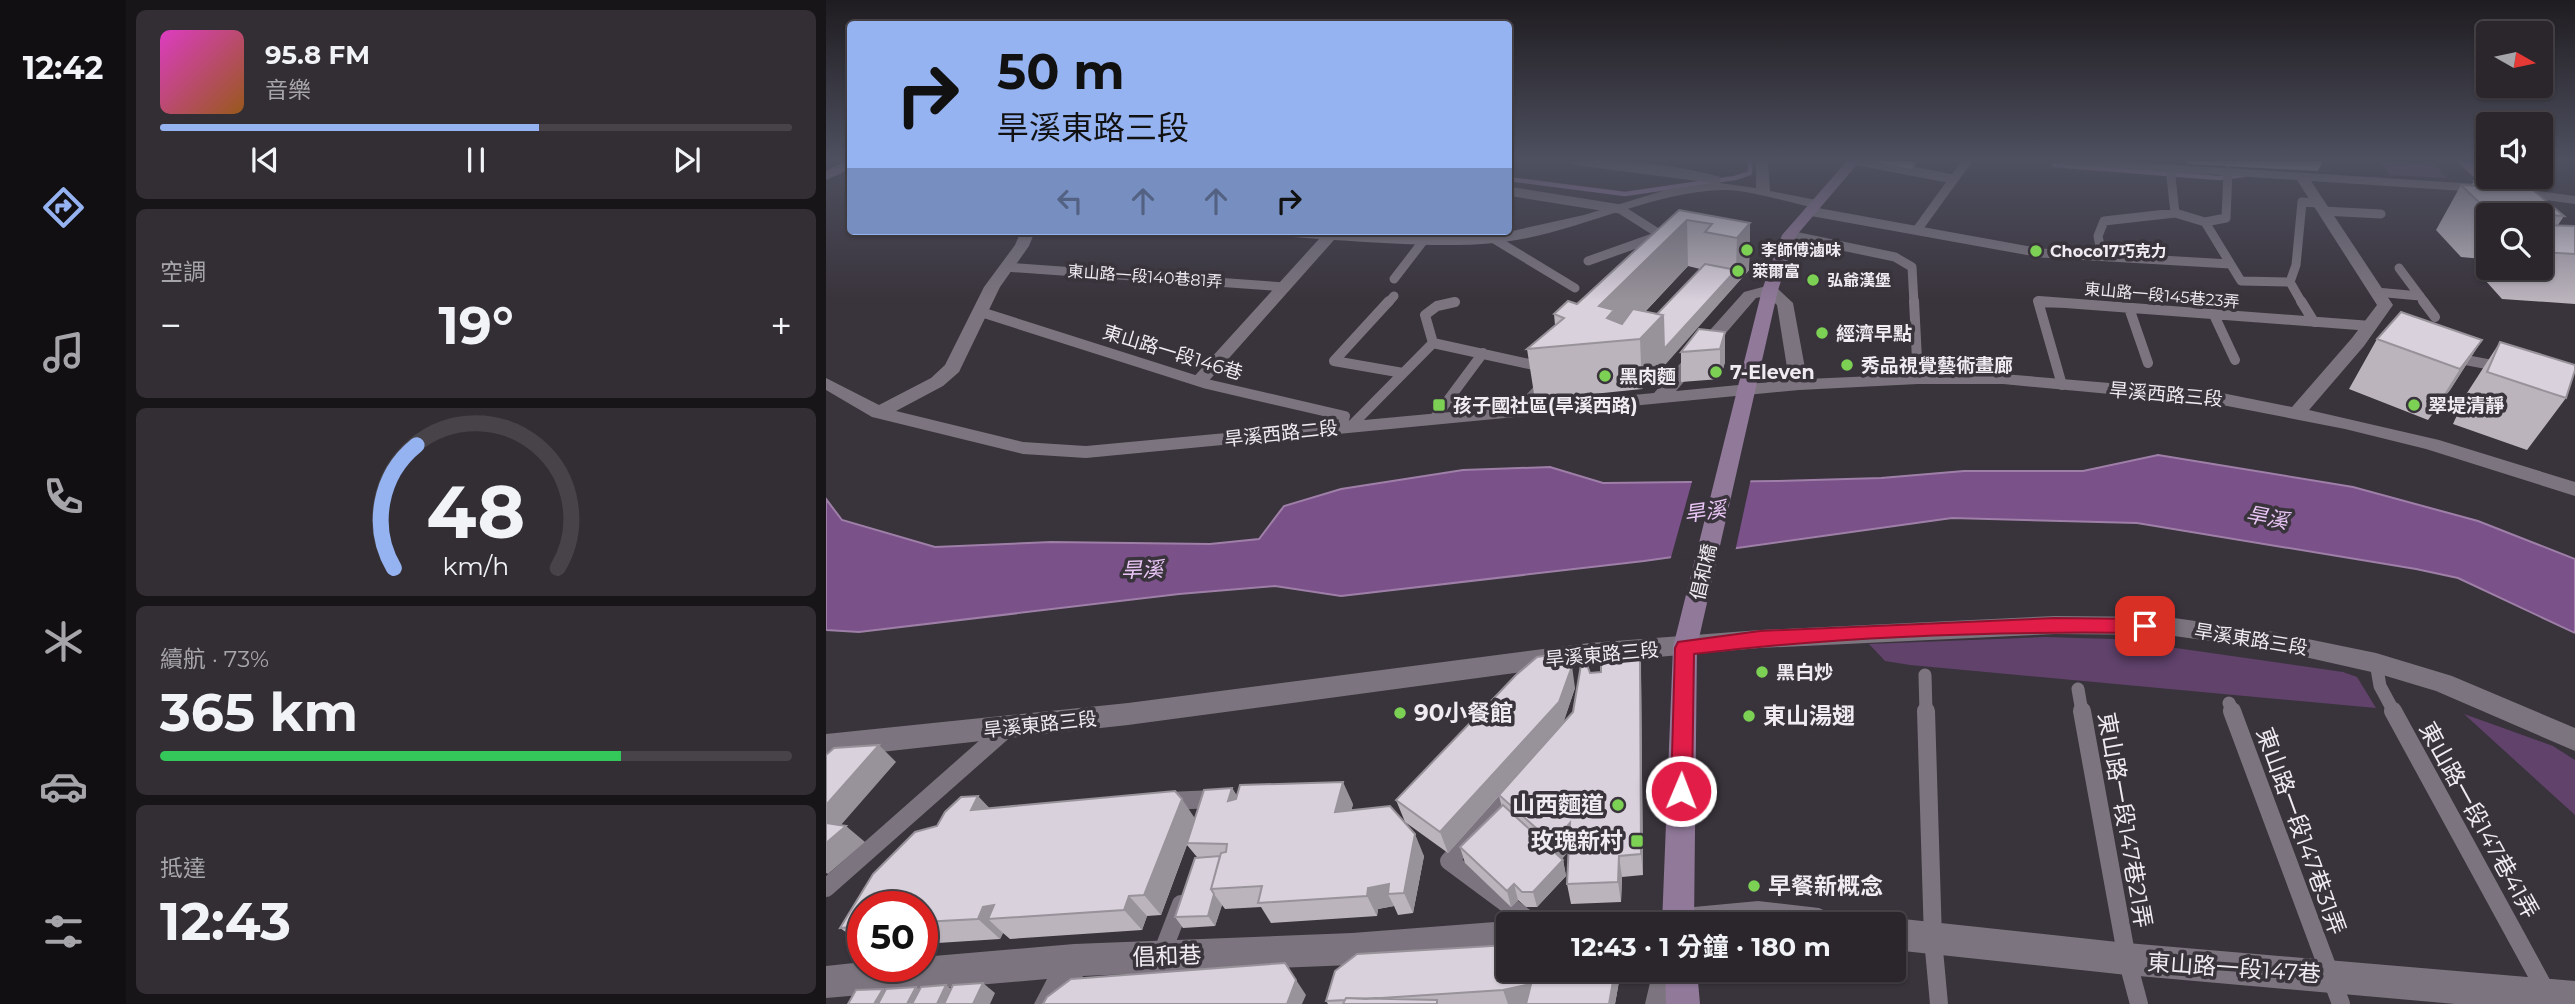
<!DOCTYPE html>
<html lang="zh-TW">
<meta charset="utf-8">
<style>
:root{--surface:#2b262c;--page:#332e34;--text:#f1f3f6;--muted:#a6a5a9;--line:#474348;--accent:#95b2f1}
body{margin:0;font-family:Montserrat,"Noto Sans TC",sans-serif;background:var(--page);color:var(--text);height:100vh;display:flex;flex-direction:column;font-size:26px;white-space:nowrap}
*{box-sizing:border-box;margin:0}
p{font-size:23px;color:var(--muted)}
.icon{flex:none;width:38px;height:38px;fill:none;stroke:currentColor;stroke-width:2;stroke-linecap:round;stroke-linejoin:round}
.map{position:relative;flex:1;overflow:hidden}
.panel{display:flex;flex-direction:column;gap:10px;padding:10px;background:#181518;width:700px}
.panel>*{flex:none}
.guide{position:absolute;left:21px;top:21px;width:665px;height:214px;border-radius:7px;box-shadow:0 2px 5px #0004,0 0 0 2px var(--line);background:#95b2f1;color:#111;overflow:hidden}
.needle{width:46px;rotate:99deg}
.tools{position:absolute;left:1650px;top:21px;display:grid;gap:14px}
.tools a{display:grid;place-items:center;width:77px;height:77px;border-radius:7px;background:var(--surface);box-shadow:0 2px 5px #0004,0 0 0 2px var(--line);font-size:35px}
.speed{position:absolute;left:21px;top:891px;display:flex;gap:14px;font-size:35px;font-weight:700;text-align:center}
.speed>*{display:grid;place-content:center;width:91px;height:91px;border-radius:50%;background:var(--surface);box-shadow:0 2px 5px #0004,0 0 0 2px var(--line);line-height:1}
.speed .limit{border:10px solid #d22;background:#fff;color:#111}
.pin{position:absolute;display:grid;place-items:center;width:60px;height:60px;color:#fff;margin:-30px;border-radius:14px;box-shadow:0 4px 10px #0006}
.me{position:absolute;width:77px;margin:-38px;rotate:1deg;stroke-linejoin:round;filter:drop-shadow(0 0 5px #0008)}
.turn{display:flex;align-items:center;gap:24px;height:147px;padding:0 35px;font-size:32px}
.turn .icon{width:91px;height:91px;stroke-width:2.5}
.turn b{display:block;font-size:49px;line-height:60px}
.lanes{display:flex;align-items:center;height:66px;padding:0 35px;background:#0003;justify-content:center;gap:35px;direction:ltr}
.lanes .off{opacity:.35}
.big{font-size:52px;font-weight:700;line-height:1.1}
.panel .tile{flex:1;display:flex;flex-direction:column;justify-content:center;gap:10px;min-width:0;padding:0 24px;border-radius:10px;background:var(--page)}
.panel .dial{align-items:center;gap:0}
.dial svg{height:182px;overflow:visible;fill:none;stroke:var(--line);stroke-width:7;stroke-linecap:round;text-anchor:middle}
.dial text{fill:var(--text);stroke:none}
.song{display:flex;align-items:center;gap:21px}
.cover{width:84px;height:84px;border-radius:10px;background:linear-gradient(135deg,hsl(310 70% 55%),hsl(30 70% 35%))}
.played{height:7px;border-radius:4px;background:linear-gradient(90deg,var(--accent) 60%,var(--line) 60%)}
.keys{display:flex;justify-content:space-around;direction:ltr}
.heat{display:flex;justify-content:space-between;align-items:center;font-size:38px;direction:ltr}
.charge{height:10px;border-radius:5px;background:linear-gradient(90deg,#34c759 73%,var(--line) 0)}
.trip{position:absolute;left:670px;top:912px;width:410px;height:70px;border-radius:7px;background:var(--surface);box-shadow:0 2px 5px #0004,0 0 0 2px var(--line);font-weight:700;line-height:70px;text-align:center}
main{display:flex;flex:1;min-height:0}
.dock{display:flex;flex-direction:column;width:126px;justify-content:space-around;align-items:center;background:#110f12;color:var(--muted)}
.dock .icon{width:49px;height:49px}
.dock .selected{color:var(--accent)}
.dock b{font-size:32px;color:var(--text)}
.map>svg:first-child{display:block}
</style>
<main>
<nav class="dock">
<b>12:42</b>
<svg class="icon selected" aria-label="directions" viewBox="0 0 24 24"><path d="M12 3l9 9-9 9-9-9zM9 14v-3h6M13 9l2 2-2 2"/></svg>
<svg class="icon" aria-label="music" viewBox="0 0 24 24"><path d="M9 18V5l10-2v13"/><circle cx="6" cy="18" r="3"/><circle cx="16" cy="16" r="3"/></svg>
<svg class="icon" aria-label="phone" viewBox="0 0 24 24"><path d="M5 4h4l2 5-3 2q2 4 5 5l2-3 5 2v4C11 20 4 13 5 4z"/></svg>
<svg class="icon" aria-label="climate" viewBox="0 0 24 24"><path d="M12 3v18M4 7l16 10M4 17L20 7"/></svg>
<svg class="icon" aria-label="car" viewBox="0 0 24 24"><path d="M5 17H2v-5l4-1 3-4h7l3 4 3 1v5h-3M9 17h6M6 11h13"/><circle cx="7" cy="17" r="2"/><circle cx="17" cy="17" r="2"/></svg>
<svg class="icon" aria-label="filters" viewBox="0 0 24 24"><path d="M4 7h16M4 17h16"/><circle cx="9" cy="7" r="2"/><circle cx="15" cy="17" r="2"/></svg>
</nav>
<section class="panel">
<div class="tile">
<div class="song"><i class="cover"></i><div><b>95.8 FM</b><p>音樂</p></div></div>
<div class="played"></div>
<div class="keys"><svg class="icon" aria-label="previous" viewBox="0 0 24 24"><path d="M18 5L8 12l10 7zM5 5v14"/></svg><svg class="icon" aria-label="pause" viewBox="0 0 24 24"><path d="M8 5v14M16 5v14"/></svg><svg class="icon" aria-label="next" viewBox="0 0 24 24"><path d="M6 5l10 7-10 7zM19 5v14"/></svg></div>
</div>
<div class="tile"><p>空調</p>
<div class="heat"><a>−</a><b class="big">19°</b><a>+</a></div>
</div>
<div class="tile dial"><svg viewBox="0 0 100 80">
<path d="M14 69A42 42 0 1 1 86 69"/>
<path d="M14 69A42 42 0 0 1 24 15" stroke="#95b2f1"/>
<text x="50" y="56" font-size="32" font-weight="700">48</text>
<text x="50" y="72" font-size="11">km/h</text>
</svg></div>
<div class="tile"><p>續航 · 73%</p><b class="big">365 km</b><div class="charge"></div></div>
<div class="tile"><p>抵達</p><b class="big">12:43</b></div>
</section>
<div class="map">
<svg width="1749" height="1004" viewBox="0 0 1749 1004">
<rect width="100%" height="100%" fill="#39333b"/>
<path fill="#60426b" d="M1554 162 1609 165 1621 178 1564 175Z
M1219 637 1287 639 1517 672 1531 677 1550 708 1084 665 1059 661 1043 644Z
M1638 714 1727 746 1749 760V815Z"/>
<path fill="#7b5189" stroke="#9e7fa8" stroke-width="2" d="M1332 455 1527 487 1652 521 1749 559V633L1632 578 1590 569 1311 523 1126 518 818 561 515 596 449 586 353 594 33 632 0 630V499L16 520 109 547 225 542 384 544 433 539 458 506 515 489 637 470 724 467 777 483 950 481 1055 478 1138 471H1257Z"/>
<path fill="#39333b" d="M867 478H925L909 552 844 561Z"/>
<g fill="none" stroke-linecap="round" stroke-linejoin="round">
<path stroke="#9e7fa8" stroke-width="4.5" d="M1228 165 1393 178 1417 175
M682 179 799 194 909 178 924 173V161"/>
<path stroke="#7c757f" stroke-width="9" d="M1033 161 1127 179
M1344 168 1349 213
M1402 171 1400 218 1379 222 1415 281 1464 282
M682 191 794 209 835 235 762 261
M983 211 1215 253 1404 264
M1497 211 1555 214
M1091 230 1141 161
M963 235 1069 257 1086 267 1088 303
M668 239 749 288
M1276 256 1272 236 1278 221 1349 213 1379 222
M179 267 459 287
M1573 268 1599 303
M568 279 598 240
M1550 292 1594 296
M562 303 568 296
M625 303 629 302
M1213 303H1236
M1476 303 1464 282 1470 265 1476 202 1492 203"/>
<path stroke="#7c757f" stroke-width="10" d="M563 301 508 361 577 373
M1088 301 1092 379
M1212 301 1236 385
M1213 301 1545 326
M1475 301 1488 322
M1597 301 1609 317
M1303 308 1322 363
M155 312 381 384 519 416 516 427
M1388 315 1409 360
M607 343 717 367
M1629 358 1666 365
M692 411 718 383
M608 419 657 353
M524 427 607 343 599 315 611 306 629 302"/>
<path stroke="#7c757f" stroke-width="13" d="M1550 663 1554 686 1568 712
M1099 675 1100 712
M1252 689 1256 712
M1403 703 1407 712"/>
<path stroke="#7c757f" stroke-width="18" d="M1100 711 1107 939 1113 1004
M1256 711 1301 959 1313 1004
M1406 711 1515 1004
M1567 711 1727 1004
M686 793 623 861 708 924
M341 801 390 799
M0 888 180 729
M335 956 355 904"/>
<path fill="#7c757f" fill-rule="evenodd" d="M743 161C786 158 852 165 894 177V183L930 188V161H942L944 191 990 200 997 204 990 208C964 203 921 189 896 190 818 193 746 236 668 243 618 248 558 243 508 240L380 384 374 385 365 380 493 239 442 235 435 231 668 235 758 215 843 189 887 183 749 165Z
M1231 161H1290L1668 185 1749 196V204L1668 193 1485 181 1567 305 1538 346 1483 410 1613 440 1749 482V496L1600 449 1519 429 1391 404 1177 384H1092L973 390 260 458 197 454 46 417 0 390V378L53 405 105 378 119 365 158 287 189 245 195 231H209L203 246 174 287 133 372 117 386 70 411 197 442 260 446 828 393 918 292 944 285 950 287 967 303 981 379 1092 374H1177L1391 392 1466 407 1526 338 1551 305 1471 180 1237 165ZM941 296 951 305 963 380 850 391 930 298Z
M1229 616 1341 617 1448 632 1550 653 1626 676 1749 728V751L1610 691 1550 673 1448 650 1341 635 1229 634 934 648 763 663 302 725 0 758V734L302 703 763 643 934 630Z
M932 901 993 908 1004 913 1009 924H841L846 913 857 908Z
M1068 918 1301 943 1749 981V1004H1629L1301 975 1068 950V924H1056Z
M682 921 689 924H682V953L526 965 257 976 243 1004H208L221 979 0 998V966L37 962V966H96V957L248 944 526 933Z
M827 970H859L853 1004H819Z"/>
<path fill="#907999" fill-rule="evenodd" d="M20 161H24V169L0 180V171Z
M1021 161H1034L970 236 952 290 871 647 868 924H836L847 647 936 290 956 235Z
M1630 161H1643L1704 215H1689Z
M839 970H871L874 1004H840Z"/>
</g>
<path fill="#bbb4bd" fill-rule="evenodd" d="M1049 161H1092L1086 169 1049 162Z
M1359 161H1497L1492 171 1361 164Z
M1648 181 1687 188 1738 216 1732 225 1749 226V304L1676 299 1650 270 1657 259 1635 257 1610 230 1635 185 1645 186ZM1662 215H1715V268H1662Z
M853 210 924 223 923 270 816 389 709 400 701 349 729 325 728 314 751 304ZM862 266 874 269 831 314 819 312Z
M899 332V362L894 379 855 382V352Z
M1551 339 1656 340 1624 390 1602 420 1523 389Z
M1674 342 1740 398 1701 450 1627 424 1641 393Z
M764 673 815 676 817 875 796 877 795 902 745 904 741 884 743 850 736 859 737 860 740 876 711 907H700L692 900 685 907 639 863 634 847 676 807 673 796 622 853 579 822 570 800 749 688 737 723 747 712Z
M406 788 411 796 527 804 525 811 598 856 587 913 572 915 568 906 552 909 551 916 445 923 435 907 399 909 396 905 389 926 357 928 349 917 371 857 361 845 335 915 321 916 316 930 184 939 177 933 174 939 96 944V906H37V944L14 928 111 826 164 808 369 818Z
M795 970 789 1004H502L500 1001Z"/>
<path fill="#98929a" d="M1087 161H1092L1086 169Z
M861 220 862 266 791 341 773 306Z
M924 223 923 270 839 365 838 349 910 270 911 238Z
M837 315 839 365 816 389 814 339Z
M899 332V362L894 379V349Z
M1656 340 1624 390 1602 420 1634 369Z
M814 654 815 676 817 875 815 854Z
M746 666 749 688 737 724 622 853 614 832Z
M53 745 70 762 1 841 0 840V805Z
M517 782 527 804 520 834 509 812Z
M406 788 419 810 402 801Z
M152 796 173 818 145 810Z
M356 799 370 820 335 915 318 895Z
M744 823 747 845 732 864 727 843Z
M20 826 39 842 2 874 0 873V843Z
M589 834 598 856 587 913 578 893Z
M793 856 796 877 795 902 792 882Z
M737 860 740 876 711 907 707 892Z
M563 884 562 894 568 906 552 909 551 916 541 896 542 888Z
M688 884 692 900 685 907 681 891Z
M388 894 396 905 389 926 382 916Z
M303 896 321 916 316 930 298 910Z
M168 905 162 919 177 933 174 939 152 919 157 907Z
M459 963 480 995 476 1004H461Z
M789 970H795L789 1004H783Z
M157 983 169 993 164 1004H147Z
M705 984 704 1004H682L677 990Z
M120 985 133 995 129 1004H111Z
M90 987 103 997 100 1004H81Z
M57 989 71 999 68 1004H48Z"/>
<path fill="#d9d1dc" stroke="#98929a" stroke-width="2" d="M1648 181 1681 183 1687 188 1707 190 1738 216 1662 211 1635 185 1653 186Z
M853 210 924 223 911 238 879 232 886 224 861 220 773 306 788 310 781 318 796 324 807 309 837 315 814 339 701 349 738 318 728 314 742 301 751 304Z
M1715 225 1749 226V254L1715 252Z
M879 264 910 270 838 349 837 315 831 314Z
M1575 312 1656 340 1634 369 1551 339Z
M873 329 899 332 894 349 855 352Z
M1674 342 1749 365V370L1740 398 1661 372Z
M814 654 815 854 793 856 792 882 741 884 744 823 727 843 673 795 747 712 755 665H761L764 673 775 672V656Z
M723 655 746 666 733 702 614 832 570 800 690 675 711 657Z
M53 745 0 805V755L8 748Z
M517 782 509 812 564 806 589 834 578 893 562 894 563 884 542 888 541 896 432 903 436 886 385 889 395 853 400 852 401 844 361 843 378 790 406 788 402 801 410 799 414 785Z
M349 791 356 799 318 895 303 896 298 910 162 919 168 905 157 907 152 919 96 922V906H37V926L14 928 47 874 89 832 111 826 119 812 135 797 152 796 145 810Z
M677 805 737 860 707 892H696L688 884 681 891 634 847Z
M0 823 20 826 0 843Z
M394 856 385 889 388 894 382 916 349 917 369 858Z
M682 945V970H789L783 1004H700L705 984 677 990 540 999 520 998 519 1000 500 1001 509 971 531 954Z
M459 963 470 980 461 1004H217L221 997 245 979Z
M157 983 147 1004H118L127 985Z
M120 985 111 1004H86L95 987Z
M90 987 81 1004H52L60 989Z
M57 989 48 1004H22L30 990Z
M520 998 611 1000V1004H517Z"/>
<linearGradient id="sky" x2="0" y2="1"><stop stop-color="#1f1c20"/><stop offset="0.53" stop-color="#4e5060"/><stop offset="1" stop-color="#4e5060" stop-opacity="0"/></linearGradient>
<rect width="1749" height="301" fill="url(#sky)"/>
<path fill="#e11d48" stroke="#92132f" stroke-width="2" d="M1229 618 1319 619 1325 621 1328 626 1325 631 1319 633C1169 631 1017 636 868 654L866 791 863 798 855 801 848 798 845 791 849 648 852 642 934 631Z"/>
<g fill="#7cd155" stroke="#39333b" stroke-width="2.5">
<circle cx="921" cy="250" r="7"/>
<circle cx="1210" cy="251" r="7"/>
<circle cx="912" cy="271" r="7"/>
<circle cx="987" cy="280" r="7"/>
<circle cx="996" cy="333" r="7"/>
<circle cx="1021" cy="365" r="7"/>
<circle cx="890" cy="372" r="7"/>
<circle cx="779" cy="376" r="7"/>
<rect x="606" y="398" width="14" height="14" rx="3.5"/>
<circle cx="1588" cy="405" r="7"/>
<circle cx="936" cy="672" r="7"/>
<circle cx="574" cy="713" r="7"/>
<circle cx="923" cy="716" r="7"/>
<circle cx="792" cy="805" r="7"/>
<rect x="804" y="834" width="14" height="14" rx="3.5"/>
<circle cx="928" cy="886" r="7"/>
</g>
<g text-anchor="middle" stroke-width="7" stroke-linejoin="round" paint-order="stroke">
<g font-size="16" font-weight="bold" fill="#efebf1" stroke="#39333b" text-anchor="start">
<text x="935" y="256">李師傅滷味</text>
<text x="1224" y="257">Choco17巧克力</text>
<text x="926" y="277">萊爾富</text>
<text x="1001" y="286">弘爺漢堡</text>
</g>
<g font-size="16" fill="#efebf1" stroke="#39333b">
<text transform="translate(319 276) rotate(4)" y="6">東山路一段140巷81弄</text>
<text transform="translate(1336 295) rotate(5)" y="6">東山路一段145巷23弄</text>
</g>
<g font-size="19" font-weight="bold" fill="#efebf1" stroke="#39333b" text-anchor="start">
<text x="1010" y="340">經濟早點</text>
<text x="1035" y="372">秀品視覺藝術畫廊</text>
<text x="904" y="379">7-Eleven</text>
<text x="793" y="383">黑肉麵</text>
<text x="627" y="412">孩子國社區(旱溪西路)</text>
<text x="1602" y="412">翠堤清靜</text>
<text x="950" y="679">黑白炒</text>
</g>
<g font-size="19" fill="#efebf1" stroke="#39333b">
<text transform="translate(347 352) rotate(17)" y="7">東山路一段146巷</text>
<text transform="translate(1340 394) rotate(5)" y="7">旱溪西路三段</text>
<text transform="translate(455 433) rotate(-6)" y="7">旱溪西路二段</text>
<text transform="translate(877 572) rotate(-77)" y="7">倡和橋</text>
<text transform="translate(1425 639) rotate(9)" y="7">旱溪東路三段</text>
<text transform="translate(776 654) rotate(-5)" y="7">旱溪東路三段</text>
<text transform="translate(214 724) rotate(-6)" y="7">旱溪東路三段</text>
</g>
<g font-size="21" font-style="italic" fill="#eac6f7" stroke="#39333b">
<text transform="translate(879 512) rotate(-8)" y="7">旱溪</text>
<text transform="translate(1441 518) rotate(11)" y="7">旱溪</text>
<text transform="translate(316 570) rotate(-2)" y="7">旱溪</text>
</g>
<g font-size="23" font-weight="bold" fill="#efebf1" stroke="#39333b" text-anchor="start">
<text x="588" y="721">90小餐館</text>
<text x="937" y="724">東山湯翅</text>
<text x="778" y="813" text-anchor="end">山西麵道</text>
<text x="797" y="849" text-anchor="end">玫瑰新村</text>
<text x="942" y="894">早餐新概念</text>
</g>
<g font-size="23" fill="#efebf1" stroke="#39333b">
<text transform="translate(1299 820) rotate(80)" y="8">東山路一段147巷21弄</text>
<text transform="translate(1653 820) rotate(61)" y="8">東山路一段147巷41弄</text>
<text transform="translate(1475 831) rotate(70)" y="8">東山路一段147巷31弄</text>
<text transform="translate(341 956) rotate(-2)" y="8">倡和巷</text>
<text transform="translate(1408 968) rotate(4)" y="8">東山路一段147巷</text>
</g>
</g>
</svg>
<div class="tools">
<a><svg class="needle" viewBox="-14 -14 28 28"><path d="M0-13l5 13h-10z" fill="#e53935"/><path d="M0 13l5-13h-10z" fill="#a6a5a9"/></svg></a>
<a><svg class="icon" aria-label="sound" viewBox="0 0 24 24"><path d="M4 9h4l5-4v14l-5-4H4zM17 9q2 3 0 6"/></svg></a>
<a><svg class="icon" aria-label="search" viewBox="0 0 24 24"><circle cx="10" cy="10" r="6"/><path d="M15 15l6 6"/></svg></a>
</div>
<div class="speed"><div class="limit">50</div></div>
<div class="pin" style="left:1319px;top:626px;background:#d93025"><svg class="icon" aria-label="arrive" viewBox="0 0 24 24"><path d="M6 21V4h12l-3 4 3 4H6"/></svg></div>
<svg class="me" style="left:855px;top:791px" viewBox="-20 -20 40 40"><circle r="17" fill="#e11d48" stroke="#fff" stroke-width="3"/><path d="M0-11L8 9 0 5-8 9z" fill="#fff"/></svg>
<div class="trip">12:43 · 1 分鐘 · 180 m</div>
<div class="guide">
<div class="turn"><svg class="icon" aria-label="right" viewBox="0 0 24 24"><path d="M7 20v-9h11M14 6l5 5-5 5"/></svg><div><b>50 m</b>旱溪東路三段</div></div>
<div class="lanes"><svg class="icon off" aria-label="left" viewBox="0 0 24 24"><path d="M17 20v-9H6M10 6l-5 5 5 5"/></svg><svg class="icon off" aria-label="ahead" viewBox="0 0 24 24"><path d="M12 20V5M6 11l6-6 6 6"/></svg><svg class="icon off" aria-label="ahead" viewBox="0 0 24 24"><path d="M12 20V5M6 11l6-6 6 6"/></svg><svg class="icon" aria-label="right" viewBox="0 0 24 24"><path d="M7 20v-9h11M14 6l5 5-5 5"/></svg></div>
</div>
</div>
</main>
